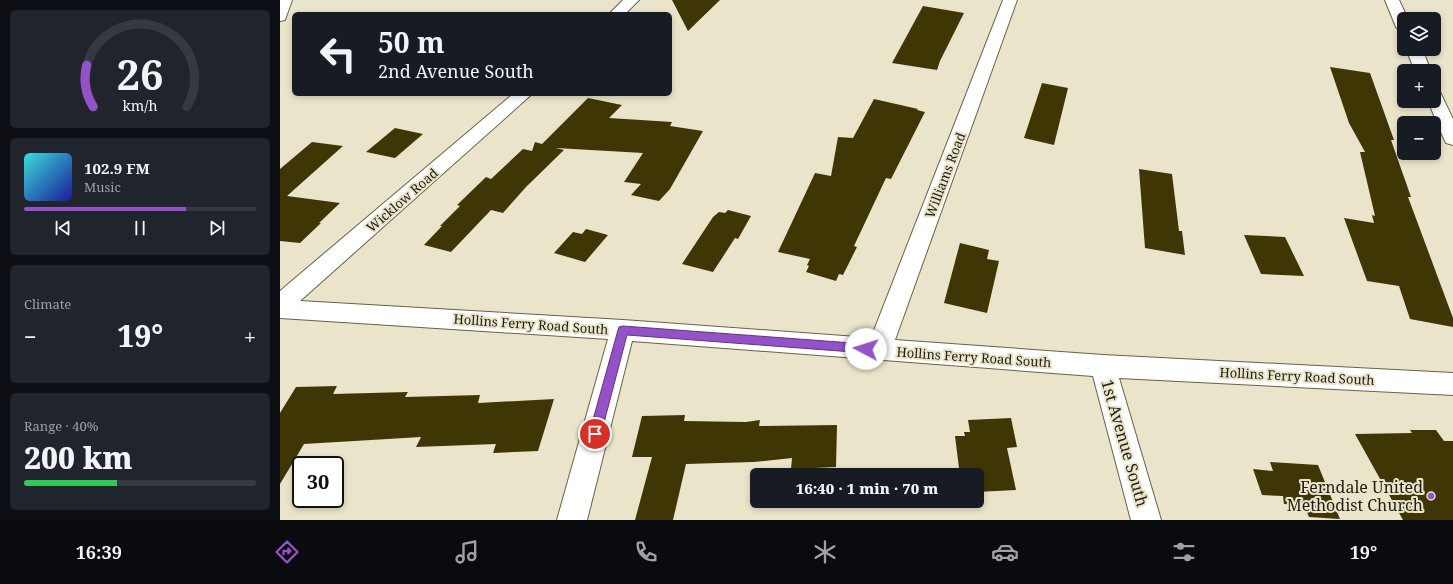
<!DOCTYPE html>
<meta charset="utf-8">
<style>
:root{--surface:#171b24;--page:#20242c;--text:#f1f3f6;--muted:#9ea1a6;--line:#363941;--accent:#9452c7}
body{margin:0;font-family:"Noto Serif",serif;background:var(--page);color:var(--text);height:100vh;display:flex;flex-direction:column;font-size:15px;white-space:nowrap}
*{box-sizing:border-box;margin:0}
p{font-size:13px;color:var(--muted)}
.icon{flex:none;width:22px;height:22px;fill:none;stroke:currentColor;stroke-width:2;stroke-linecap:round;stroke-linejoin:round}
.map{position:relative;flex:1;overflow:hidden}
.details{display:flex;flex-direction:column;gap:10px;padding:10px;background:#0d0f14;width:280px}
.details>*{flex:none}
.banner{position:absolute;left:12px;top:12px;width:380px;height:84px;border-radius:6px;box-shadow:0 2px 6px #0003;background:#171b24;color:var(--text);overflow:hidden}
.fabs{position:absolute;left:1117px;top:12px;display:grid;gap:8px}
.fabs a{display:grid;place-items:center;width:44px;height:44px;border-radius:6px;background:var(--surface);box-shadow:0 2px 6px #0003;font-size:20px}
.speed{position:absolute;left:12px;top:456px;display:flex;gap:8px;font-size:20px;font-weight:700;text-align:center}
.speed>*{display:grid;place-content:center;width:52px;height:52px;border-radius:50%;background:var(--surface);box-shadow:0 2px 6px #0003;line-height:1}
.speed .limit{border:2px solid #111;border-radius:6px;background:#fff;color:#111}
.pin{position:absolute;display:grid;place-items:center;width:34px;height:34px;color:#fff;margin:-17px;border:2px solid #fff;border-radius:50%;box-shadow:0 1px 4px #0007}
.me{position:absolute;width:44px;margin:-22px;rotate:275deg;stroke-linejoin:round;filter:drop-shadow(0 0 3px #0008)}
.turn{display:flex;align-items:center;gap:14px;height:84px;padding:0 20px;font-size:18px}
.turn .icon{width:52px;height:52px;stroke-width:2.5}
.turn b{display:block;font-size:28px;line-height:34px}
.big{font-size:30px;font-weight:800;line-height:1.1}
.details .tile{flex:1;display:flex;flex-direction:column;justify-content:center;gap:6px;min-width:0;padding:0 14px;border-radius:6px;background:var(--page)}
.details .dial{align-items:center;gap:0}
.dial svg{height:104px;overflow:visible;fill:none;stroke:var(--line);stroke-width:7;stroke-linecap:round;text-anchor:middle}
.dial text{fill:var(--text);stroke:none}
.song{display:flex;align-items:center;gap:12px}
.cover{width:48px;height:48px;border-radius:6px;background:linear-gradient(135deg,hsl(180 70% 55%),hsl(240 70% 35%))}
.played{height:4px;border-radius:2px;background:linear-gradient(90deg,var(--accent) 70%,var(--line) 70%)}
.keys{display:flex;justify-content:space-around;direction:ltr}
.heat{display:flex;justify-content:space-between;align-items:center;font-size:22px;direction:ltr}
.charge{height:6px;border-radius:3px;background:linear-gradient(90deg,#34c759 40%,var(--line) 0)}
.trip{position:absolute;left:470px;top:468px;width:234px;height:40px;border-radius:6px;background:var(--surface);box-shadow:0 2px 6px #0003;font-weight:800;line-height:40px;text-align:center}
.dock{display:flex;height:64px;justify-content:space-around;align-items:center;background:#090b0e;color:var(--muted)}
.dock .icon{width:28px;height:28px}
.dock .on{color:var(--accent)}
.dock b{font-size:18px;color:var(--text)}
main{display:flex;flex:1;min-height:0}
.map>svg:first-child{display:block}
</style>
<main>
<section class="details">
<div class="tile dial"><svg viewBox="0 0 100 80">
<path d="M14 69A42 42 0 1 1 86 69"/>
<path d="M14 69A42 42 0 0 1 9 37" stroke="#9452c7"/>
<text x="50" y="56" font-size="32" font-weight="700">26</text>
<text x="50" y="72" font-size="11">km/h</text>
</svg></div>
<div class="tile">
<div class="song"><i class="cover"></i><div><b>102.9 FM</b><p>Music</p></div></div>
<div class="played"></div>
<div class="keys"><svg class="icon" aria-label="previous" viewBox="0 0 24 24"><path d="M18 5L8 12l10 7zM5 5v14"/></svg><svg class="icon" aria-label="pause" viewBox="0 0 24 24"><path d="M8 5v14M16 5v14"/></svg><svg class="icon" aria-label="next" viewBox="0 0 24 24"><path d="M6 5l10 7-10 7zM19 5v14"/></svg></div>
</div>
<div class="tile"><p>Climate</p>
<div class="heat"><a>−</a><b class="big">19°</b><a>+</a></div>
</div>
<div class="tile"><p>Range · 40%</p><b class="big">200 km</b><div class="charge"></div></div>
</section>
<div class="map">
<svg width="1173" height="520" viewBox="0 0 1173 520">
<rect width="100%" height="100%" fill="#eae5ca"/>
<path fill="#3f3606" d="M392 0H440L408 31Z
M643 6 684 13 660 61 657 70 612 63Z
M1050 67 1090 73 1114 140H1111L1131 197H1128L1173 318V327L1130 319 1119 286 1087 281 1064 218 1094 223 1092 215 1095 216 1080 152H1085L1069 123Z
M762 83 788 88 774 145 744 138Z
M308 98 342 105 329 118 392 122 390 126 423 131 390 189 379 201 351 195 361 184 344 182 363 153 276 148 284 150 246 187 223 213 211 210 171 252 144 245 162 226H160L180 206 177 205 206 177 211 179 243 149 252 151 255 142 262 144Z
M594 99 638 109 637 110 645 112 611 179 606 178 574 246 577 247 563 275 559 274 556 281 526 272 529 266 527 265 530 259 498 252 535 173 551 176 558 137 573 138Z
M115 128 143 134 115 158 86 152Z
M32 142 63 146 7 196 60 203 39 223H41L20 243 0 241V169Z
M859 169 892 174 899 231H902L905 255 865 248Z
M448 210 471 216 458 239 455 238 433 272 402 264 433 217 439 212 445 213Z
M306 229 328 235 305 262 274 253 293 232 302 234Z
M964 235 1005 237 1024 276 981 274Z
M680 243 709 250 707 259 719 261 707 313 664 303Z
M57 386 53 394 128 392 125 397 200 395 198 403 274 399 258 451 213 453 216 444 136 447 141 437 24 444 0 484V413L16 387Z
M405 415 404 421 466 422 480 420 479 426 557 425 556 467 511 469 512 458 474 462 406 464 393 520H355L372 457H352L362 416Z
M731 418 737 447 727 448 736 490 697 492V475H684L683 468H679L675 436H685L684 432H690L688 420Z
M1130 430H1156L1164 441H1173V520H1123L1075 434 1132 433Z
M990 462 1038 465 1060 519 1029 517 1024 505 1004 504 1003 496 982 495 973 469 993 471Z"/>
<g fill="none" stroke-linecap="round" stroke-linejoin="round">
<defs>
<path id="minor" d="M0 0H12L5 20 0 21Z
M343 0H359L345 14H329Z
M723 0H737L615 340 823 355 1173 373V395L839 378 881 520H851L813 376 352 341 307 520H277L328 339 0 318V291L233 94H252L20 301 343 320 591 338Z
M1105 0H1119L1128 19H1124V32L1119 30 1116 27Z
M1126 49H1142L1151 71H1135Z
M1154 91 1160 92 1173 119V145L1166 143 1164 139 1148 101H1154Z"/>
</defs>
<use href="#minor" stroke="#666149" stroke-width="2"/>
<use href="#minor" fill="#fff" fill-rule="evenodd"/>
</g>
<path fill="#9452c7" stroke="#603581" d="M343 326 586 344 589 346 591 349 589 352 586 353 347 335 321 434 319 437 315 439 311 437 309 434 338 330 339 327Z"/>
<circle fill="#9452c7" stroke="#eae5ca" stroke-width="1.5" cx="1151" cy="496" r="4"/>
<g text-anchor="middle" stroke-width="4" stroke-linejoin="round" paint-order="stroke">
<g font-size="13" fill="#1f1d14" stroke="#eae5ca">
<text transform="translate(665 175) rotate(-69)" y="5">Williams Road</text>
<text transform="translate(122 200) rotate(-41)" y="5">Wicklow Road</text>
<text transform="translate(251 324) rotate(4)" y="5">Hollins Ferry Road South</text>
<text transform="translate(694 357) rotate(4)" y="5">Hollins Ferry Road South</text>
<text transform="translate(1017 376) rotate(3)" y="5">Hollins Ferry Road South</text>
</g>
<g font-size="16" fill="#1f1d14" stroke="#eae5ca">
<text transform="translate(845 443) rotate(74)" y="6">1st Avenue South</text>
</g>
<g font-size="16" fill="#1f1d14" stroke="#eae5ca" text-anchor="end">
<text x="1143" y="493">Ferndale United<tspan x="1143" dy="18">Methodist Church</tspan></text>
</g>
</g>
</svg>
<div class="fabs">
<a><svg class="icon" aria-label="layers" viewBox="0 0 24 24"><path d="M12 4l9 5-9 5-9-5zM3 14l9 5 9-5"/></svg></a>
<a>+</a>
<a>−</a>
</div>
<div class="speed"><div class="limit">30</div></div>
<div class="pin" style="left:315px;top:434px;background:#d93025"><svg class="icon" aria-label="arrive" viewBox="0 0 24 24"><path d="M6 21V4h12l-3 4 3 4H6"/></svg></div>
<svg class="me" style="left:586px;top:349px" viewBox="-20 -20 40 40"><circle r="19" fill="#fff"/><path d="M0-13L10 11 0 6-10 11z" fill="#9452c7"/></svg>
<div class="trip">16:40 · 1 min · 70 m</div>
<div class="banner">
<div class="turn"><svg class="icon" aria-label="left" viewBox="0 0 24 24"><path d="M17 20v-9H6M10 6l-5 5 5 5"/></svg><div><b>50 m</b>2nd Avenue South</div></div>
</div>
</div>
</main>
<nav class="dock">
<b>16:39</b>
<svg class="icon on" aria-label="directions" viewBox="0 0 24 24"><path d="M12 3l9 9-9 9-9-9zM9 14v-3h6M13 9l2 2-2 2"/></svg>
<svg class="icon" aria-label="music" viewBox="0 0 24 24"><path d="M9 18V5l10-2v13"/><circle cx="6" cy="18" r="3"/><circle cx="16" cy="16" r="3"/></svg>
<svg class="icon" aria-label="phone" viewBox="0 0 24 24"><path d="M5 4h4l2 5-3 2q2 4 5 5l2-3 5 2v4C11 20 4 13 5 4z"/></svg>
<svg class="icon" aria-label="climate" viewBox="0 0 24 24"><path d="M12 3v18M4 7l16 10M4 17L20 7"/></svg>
<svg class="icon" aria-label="car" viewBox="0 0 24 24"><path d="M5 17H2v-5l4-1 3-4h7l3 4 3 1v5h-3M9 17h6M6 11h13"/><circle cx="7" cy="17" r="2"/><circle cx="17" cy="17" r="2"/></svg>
<svg class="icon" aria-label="filters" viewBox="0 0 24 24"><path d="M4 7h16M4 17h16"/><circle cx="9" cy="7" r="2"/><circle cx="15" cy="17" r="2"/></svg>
<b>19°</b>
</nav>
